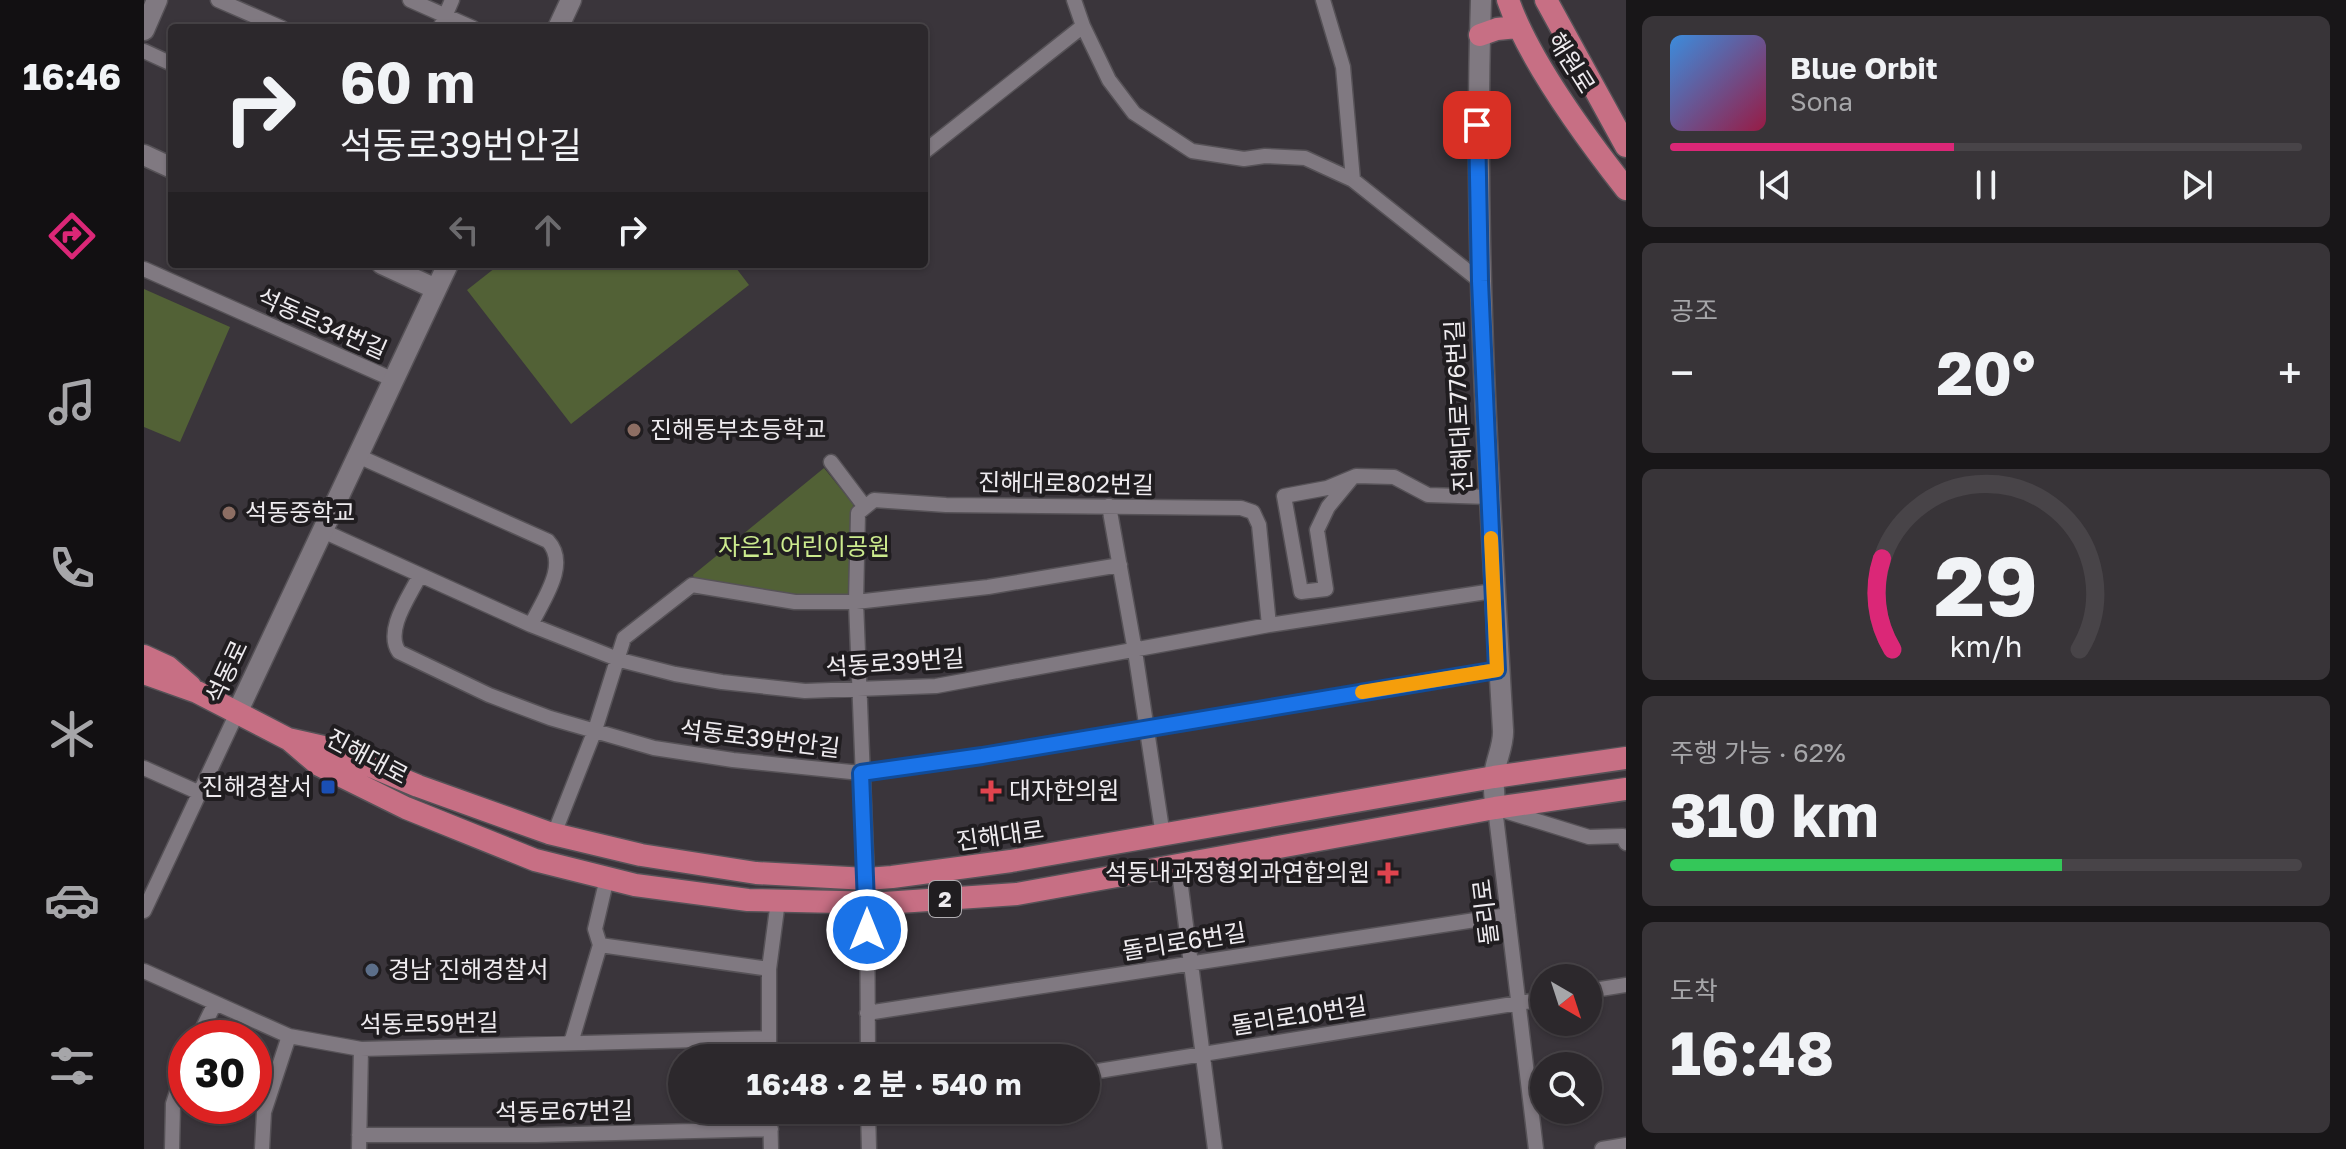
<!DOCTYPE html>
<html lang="ko">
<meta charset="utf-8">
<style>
:root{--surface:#2c282c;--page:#383438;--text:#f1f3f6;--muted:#a6a6a9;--line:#484448;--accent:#db2777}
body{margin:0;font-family:"Golos Text","Noto Sans KR",sans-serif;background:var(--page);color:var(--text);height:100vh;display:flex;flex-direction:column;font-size:30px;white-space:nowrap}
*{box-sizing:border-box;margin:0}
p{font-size:26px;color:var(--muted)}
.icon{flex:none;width:44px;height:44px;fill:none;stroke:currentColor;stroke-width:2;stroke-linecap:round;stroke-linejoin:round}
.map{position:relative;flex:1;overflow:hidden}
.sheet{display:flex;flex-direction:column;gap:16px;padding:16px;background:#181618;width:720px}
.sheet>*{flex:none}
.banner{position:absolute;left:24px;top:24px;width:760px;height:244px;border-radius:8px;box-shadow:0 2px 6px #0004,0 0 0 2px var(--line);background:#2c282c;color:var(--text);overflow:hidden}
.needle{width:52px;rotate:141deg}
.tools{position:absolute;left:1386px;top:964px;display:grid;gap:16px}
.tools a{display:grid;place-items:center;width:72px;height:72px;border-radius:50%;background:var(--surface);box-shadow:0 2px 6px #0004,0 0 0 2px var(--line);font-size:40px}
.speed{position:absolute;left:24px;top:1020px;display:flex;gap:16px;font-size:40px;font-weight:700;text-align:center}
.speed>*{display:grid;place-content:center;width:104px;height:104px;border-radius:50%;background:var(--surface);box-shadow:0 2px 6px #0004,0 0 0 2px var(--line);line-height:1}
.speed .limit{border:12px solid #d22;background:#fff;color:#111}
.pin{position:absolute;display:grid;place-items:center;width:68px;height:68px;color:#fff;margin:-34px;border-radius:16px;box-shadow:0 4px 12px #0006}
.me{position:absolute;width:88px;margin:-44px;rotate:0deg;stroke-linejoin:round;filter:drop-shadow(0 0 6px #0008)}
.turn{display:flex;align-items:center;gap:28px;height:168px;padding:0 40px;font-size:36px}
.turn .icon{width:104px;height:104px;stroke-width:2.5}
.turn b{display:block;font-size:56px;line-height:68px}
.lanes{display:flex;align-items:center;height:76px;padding:0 40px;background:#0003;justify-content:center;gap:40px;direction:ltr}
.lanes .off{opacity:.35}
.big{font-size:60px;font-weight:700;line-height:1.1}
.sheet .tile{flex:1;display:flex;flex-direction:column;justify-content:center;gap:12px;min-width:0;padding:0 28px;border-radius:12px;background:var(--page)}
.sheet .dial{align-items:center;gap:0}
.dial svg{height:208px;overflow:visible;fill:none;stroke:var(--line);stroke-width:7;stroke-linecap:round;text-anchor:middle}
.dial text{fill:var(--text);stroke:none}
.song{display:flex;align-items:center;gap:24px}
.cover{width:96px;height:96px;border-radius:12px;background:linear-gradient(135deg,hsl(210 70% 55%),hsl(340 70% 35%))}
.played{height:8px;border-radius:4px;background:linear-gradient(90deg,var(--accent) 45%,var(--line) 45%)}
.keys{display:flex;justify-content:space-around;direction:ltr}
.heat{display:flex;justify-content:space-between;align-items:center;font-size:44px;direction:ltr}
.charge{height:12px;border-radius:6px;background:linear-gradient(90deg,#34c759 62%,var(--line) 0)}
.trip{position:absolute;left:524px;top:1044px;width:432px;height:80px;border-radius:40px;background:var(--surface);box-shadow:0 2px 6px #0004,0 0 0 2px var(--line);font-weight:700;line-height:80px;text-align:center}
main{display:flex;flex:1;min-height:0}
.dock{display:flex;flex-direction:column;width:144px;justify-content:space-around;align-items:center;background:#121012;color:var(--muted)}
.dock .icon{width:56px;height:56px}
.dock .current{color:var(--accent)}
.dock b{font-size:36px;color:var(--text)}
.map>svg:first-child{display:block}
</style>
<main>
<nav class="dock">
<b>16:46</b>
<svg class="icon current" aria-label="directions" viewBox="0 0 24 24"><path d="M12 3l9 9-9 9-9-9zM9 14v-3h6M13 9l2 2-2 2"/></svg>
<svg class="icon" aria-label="music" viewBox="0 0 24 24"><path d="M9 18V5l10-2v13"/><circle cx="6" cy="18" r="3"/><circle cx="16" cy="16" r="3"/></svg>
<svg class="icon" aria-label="phone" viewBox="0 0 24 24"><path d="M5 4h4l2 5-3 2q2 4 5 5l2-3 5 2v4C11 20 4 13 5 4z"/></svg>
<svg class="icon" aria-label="climate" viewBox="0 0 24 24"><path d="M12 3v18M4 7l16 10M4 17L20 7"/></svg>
<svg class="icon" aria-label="car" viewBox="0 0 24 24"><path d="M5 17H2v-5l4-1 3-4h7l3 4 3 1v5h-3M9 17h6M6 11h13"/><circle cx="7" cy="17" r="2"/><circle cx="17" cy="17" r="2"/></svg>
<svg class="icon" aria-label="filters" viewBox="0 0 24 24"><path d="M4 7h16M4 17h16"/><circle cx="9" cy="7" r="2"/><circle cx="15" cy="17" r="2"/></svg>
</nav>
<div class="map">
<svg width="1482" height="1149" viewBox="0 0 1482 1149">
<rect width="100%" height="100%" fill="#3a353b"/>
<path fill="#526136" d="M356 264H589L605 285 427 424 323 290Z
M0 289 86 327 36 442 0 427Z
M680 468 709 504 706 597 651 595 551 581 549 575Z"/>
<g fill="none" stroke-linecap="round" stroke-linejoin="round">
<defs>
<path id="street" d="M74 0 138 28
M266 0 329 28
M930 0 939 26 965 80 990 113 1048 151 1100 159 1121 156 1161 158 1209 180 1336 281
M1179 0 1199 67 1209 180
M296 28 308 0
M0 51 28 64
M780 152 939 26
M0 269 250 380
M214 456 404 541C426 565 398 601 387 625
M687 462 721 507
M1207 479 1184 507 1173 530 1182 589 1157 592 1140 496 1183 488 1212 476 1250 477 1284 495 1345 497
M965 506 991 651 1019 836
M179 531 387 625 476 660 531 674 578 682 661 691 792 686 1125 625 1349 591
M276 575C266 596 240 630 255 652L345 695 406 718 510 748 589 760 717 773 838 756 1353 670
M0 768 56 793
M410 834 451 730 480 638 548 585 651 602H712L844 587 976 565
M1034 864 1071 1149
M0 911 93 713
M456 945 625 969
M456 945 451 929 463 878
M0 971 145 1036 217 1049 625 1038
M1444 991 1482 985
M723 1013 1364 915
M54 1038 71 1003
M427 1043 456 945
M625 1058V969L634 901
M724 1058 723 879 712 602 714 513 730 500 802 505 1097 508 1109 512 1115 525 1125 625
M942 1073 1400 999
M626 1110 627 1149
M724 1110 725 1149
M215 1135H393L627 1129
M28 1149 29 1104 42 1064
M118 1149 120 1112 145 1036
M215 1149 217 1049
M1392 1149 1351 808 1445 837 1479 836 1482 843
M1458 1149 1482 1145"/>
<path id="secondary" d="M1337 0C1329 244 1345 487 1359 730 1360 746 1351 761 1350 777 1349 787 1351 798 1351 808
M414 28 427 0
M0 30 13 0
M0 155 28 168
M238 264 292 289
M93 713 304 264"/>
<path id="primary" d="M1364 0C1385 61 1442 138 1482 189
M1402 0 1482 146
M1336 35 1353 29 1373 27
M0 656 24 667 46 686
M0 673 53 692 144 739 184 748 274 786 405 833 497 855 612 873 723 879 748 877 867 861 1350 777 1482 758
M148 742 175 765 262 808 391 860 491 885 604 900 740 903 873 894 1351 808 1482 789"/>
</defs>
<use href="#street" stroke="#565257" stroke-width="17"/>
<use href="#secondary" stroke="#565257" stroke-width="23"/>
<use href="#primary" stroke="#565257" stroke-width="25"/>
<use href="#street" stroke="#807981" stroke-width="14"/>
<use href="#secondary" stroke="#807981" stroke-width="20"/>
<use href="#primary" stroke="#c76f84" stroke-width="22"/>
</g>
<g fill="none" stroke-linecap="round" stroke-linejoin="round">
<defs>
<path id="route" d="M723 930 717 773 838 756 1353 670 1336 281 1333 125"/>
</defs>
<use href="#route" stroke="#114b97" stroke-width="20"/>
<use href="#route" stroke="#1a73e8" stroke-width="14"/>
<path stroke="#f59e0b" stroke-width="14" d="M1218 692 1353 670 1347 538"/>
</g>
<g fill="#8d6e63" stroke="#201d20" stroke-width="3">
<circle cx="490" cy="430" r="8"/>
<circle cx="85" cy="513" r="8"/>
</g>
<rect fill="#1a4fb4" stroke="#201d20" stroke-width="3" x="176" y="779" width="16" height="16" rx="4"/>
<g fill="#e0444e" stroke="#201d20" stroke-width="3">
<path d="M843 779h8v8h8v8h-8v8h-8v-8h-8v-8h8z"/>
<path d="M1240 861h8v8h8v8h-8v8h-8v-8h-8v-8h8z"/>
</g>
<circle fill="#5c6f8a" stroke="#201d20" stroke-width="3" cx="228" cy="970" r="8"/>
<g text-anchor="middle" stroke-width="8" stroke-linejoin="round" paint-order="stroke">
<rect fill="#201d20" stroke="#b0adb1" stroke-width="2" x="785" y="881" width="32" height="36" rx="6"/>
<g font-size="22" font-weight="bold" fill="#eeebef">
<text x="801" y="907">2</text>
</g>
<g font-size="24" fill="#eeebef" stroke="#201d20">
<text transform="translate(1427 63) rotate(58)" y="8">해원로</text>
<text transform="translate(178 324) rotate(24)" y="8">석동로34번길</text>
<text transform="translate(1315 406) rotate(-93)" y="8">진해대로776번길</text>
<text transform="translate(922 484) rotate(1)" y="8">진해대로802번길</text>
<text transform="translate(751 663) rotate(-4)" y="8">석동로39번길</text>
<text transform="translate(83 672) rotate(-65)" y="8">석동로</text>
<text transform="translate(616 739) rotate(7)" y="8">석동로39번안길</text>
<text transform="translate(223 757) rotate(28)" y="8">진해대로</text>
<text transform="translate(856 836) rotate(-8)" y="8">진해대로</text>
<text transform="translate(1342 912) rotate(-97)" y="8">돌리로</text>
<text transform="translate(1040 942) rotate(-9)" y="8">돌리로6번길</text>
<text transform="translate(1155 1016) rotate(-9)" y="8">돌리로10번길</text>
<text transform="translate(285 1024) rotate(-1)" y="8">석동로59번길</text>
<text transform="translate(420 1112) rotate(-1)" y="8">석동로67번길</text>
</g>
<g font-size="24" fill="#eeebef" stroke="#201d20" text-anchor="start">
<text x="506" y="438">진해동부초등학교</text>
<text x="101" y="521">석동중학교</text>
<text x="168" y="795" text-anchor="end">진해경찰서</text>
<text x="865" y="799">대자한의원</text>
<text x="1226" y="881" text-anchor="end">석동내과정형외과연합의원</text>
<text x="244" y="978">경남 진해경찰서</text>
</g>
<g font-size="24" fill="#cceb8e" stroke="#201d20">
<text x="660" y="555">자은1 어린이공원</text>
</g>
</g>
</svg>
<div class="tools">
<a><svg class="needle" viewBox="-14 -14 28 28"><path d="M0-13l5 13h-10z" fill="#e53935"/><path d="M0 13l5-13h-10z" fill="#a6a6a9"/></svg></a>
<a><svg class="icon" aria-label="search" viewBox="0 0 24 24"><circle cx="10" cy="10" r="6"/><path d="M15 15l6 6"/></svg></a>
</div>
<div class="speed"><div class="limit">30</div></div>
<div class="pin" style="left:1333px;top:125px;background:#d93025"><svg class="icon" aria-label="arrive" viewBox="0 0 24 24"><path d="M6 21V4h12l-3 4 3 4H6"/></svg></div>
<svg class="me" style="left:723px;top:930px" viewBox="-20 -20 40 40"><circle r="17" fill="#1a73e8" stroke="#fff" stroke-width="3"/><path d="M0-11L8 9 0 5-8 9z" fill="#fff"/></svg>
<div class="trip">16:48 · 2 분 · 540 m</div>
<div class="banner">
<div class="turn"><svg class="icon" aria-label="right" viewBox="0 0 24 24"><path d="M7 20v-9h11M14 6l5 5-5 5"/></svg><div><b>60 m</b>석동로39번안길</div></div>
<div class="lanes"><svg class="icon off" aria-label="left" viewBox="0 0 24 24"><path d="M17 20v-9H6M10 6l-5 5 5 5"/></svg><svg class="icon off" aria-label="ahead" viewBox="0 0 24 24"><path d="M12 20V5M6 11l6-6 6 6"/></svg><svg class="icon" aria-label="right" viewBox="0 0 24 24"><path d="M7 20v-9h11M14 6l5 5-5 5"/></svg></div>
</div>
</div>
<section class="sheet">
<div class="tile">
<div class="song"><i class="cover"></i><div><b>Blue Orbit</b><p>Sona</p></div></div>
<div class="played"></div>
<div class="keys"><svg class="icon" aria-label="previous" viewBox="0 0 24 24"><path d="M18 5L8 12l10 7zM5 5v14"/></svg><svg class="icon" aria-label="pause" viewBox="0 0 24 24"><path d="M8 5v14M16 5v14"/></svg><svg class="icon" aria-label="next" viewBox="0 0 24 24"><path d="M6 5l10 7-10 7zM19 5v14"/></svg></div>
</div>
<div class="tile"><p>공조</p>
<div class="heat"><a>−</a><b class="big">20°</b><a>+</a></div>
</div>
<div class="tile dial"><svg viewBox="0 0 100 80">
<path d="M14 69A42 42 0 1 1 86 69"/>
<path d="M14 69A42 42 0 0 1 10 34" stroke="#db2777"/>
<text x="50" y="56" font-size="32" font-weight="700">29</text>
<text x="50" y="72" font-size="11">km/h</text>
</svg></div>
<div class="tile"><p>주행 가능 · 62%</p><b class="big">310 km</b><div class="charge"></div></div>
<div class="tile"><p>도착</p><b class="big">16:48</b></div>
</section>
</main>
